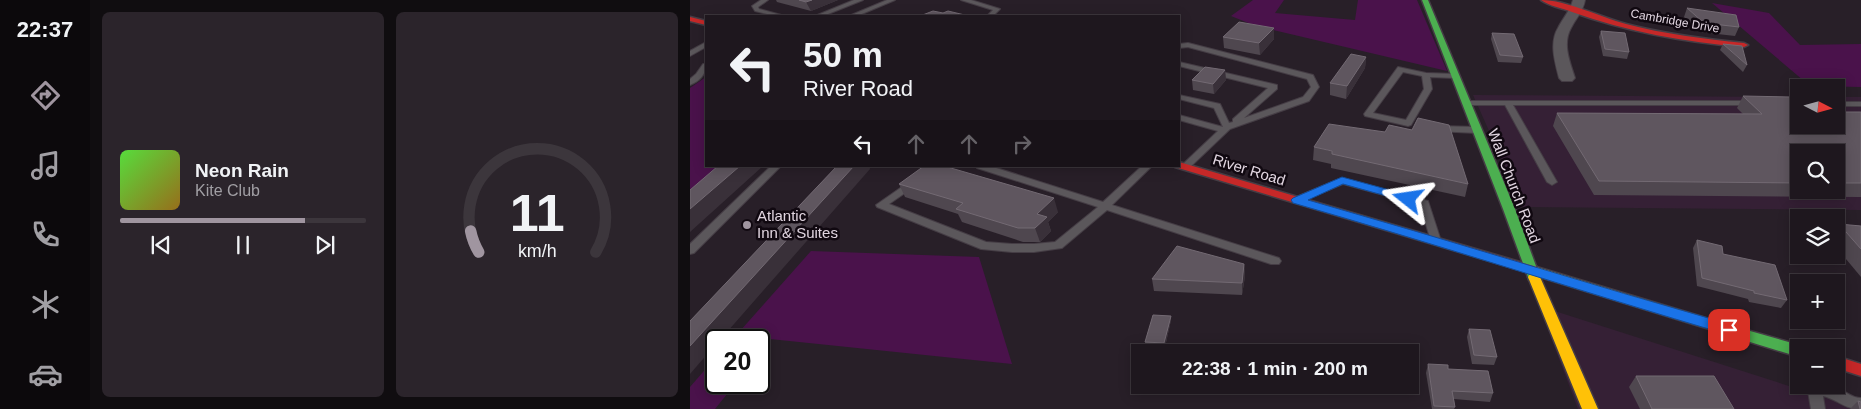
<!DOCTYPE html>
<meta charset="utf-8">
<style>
:root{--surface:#1e171e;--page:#2b242b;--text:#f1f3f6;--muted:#a19fa4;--line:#3c363c;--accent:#a095a0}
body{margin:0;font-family:Arial,sans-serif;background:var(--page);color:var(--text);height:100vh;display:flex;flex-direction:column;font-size:19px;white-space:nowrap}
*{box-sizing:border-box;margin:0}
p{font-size:16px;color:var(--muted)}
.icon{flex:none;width:28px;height:28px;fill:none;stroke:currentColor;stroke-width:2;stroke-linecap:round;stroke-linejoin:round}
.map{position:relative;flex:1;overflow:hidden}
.sheet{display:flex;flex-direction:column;gap:12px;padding:12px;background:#100d10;width:600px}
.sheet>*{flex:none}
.guide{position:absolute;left:15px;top:15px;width:475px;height:152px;border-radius:0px;box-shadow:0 2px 12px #0003,0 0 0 1px var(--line);background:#1e171e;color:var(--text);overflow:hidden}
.needle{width:32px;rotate:96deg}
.controls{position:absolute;left:1100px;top:79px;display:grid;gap:10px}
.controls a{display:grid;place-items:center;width:55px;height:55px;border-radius:0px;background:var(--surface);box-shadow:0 2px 12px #0003,0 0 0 1px var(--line);font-size:25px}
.speed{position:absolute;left:15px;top:329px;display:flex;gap:10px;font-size:25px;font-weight:700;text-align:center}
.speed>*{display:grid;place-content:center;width:65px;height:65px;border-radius:50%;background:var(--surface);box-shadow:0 2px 12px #0003,0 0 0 1px var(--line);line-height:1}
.speed .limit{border:2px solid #111;border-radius:8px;background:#fff;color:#111}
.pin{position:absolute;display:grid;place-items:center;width:42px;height:42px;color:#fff;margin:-21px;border-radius:10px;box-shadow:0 2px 8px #0006}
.me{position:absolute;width:55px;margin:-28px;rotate:285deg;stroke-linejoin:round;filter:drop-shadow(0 0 4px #0008)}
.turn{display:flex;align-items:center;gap:18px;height:105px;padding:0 15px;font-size:22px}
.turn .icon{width:65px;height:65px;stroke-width:2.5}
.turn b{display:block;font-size:35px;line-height:42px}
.lanes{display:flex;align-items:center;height:48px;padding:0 15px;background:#0003;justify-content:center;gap:25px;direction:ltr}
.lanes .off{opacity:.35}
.sheet .card{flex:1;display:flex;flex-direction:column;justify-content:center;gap:8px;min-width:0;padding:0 18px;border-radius:8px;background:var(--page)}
.sheet .dial{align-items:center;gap:0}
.dial svg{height:130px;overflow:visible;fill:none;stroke:var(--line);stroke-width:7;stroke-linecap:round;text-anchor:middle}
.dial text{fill:var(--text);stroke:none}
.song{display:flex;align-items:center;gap:15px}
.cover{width:60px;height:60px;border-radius:8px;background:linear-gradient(135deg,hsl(110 70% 55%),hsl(40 70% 35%))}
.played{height:5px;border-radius:2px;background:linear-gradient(90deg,var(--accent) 75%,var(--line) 75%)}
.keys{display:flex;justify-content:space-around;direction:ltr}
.sheet .tiles{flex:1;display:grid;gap:12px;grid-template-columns:repeat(2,1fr)}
.trip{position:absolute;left:441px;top:344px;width:288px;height:50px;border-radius:0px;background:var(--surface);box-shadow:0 2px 12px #0003,0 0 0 1px var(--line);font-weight:700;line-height:50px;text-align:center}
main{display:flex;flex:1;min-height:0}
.menu{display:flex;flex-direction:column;width:90px;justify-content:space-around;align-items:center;background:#0c090c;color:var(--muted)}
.menu .icon{width:35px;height:35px}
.menu .active{color:var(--accent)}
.menu b{font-size:22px;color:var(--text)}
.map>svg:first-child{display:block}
</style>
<main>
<nav class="menu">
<b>22:37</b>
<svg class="icon active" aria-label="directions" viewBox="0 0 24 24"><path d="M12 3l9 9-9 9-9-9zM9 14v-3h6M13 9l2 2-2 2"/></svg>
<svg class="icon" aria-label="music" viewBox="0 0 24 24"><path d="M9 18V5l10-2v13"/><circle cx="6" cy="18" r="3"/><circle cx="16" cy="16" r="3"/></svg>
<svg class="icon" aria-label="phone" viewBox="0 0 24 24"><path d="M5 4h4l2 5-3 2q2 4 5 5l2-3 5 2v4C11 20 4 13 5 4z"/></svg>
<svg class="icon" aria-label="climate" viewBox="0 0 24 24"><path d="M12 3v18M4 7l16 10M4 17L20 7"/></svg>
<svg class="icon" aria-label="car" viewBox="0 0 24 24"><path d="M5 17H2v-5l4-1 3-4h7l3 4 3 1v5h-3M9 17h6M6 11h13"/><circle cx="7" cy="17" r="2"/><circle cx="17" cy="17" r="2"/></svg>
</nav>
<section class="sheet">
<div class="tiles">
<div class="card">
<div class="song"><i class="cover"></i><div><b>Neon Rain</b><p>Kite Club</p></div></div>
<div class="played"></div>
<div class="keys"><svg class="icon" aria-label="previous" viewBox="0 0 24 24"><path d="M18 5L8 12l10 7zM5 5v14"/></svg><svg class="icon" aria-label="pause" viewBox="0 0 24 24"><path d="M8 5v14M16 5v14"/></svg><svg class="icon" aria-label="next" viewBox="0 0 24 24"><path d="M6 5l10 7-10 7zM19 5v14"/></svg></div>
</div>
<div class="card dial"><svg viewBox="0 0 100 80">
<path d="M14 69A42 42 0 1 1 86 69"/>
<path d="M14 69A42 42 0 0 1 9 56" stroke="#a095a0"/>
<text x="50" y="56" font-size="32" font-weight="700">11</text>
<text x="50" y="72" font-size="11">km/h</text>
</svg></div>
</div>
</section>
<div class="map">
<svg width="1171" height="409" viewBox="0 0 1171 409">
<rect width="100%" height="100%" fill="#281f28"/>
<path fill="#352035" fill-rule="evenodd" d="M783 95 1109 97V125H1146V97H1171V210L833 207ZM1109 152H1146V190H1109Z
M849 306 1171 409H888Z"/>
<path fill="#4a124b" d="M563 0H594L585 13 665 20 668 0H727L757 71 566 26 541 16Z
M1022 3 1079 13 1110 45 1171 44V87L1120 86Z
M16 77V166H40L0 199V88Z
M121 251 289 257 322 364 80 339 69 353V340H42Z
M26 357V382L46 383 25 409H0V387Z"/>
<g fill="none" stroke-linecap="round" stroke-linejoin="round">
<defs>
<path id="lane" d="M71 0H78L68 7 69 9 95 16H85L65 11 62 6Z
M164 0H173L133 16H125Z
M197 0H205L167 16H159Z
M271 0H281L310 9 303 16H297L303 10Z
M16 42V47L0 56V51Z
M498 43 623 75 629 87 619 101 540 129 498 169H492L490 167 492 165 528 131 489 120V115L533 127 524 108 489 99V95L530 104 539 123 543 122V119L578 88 489 66V62L587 85V89L554 118 613 97 621 87 617 79 498 47 489 48V44Z
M13 64H16C16 74 10 81 0 85V79L6 74Z
M708 67 736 73 765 74 769 76 765 78 740 77 742 89 721 125 718 126 675 116 674 114ZM713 72 732 76 734 89 716 120 683 113Z
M773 101H1062L1066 103 1062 105H823L867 182 862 185 857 182 815 105H776L772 103Z
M1146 102H1171V106H1146Z
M748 126 787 127 791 130 787 133 745 131 744 129Z
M81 166H91L4 253 0 254V244Z
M286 166H300L413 202 452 166H462L422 205 589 258 591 261 589 264H581L417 210 372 248 344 252H322L291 249 187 207 186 205 219 182H225L227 184 225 186 199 204 296 242 322 244H344L365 242 408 207 287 168Z
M652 178 738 201 751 241 750 244 746 245 741 241 730 205 653 184 612 201H606L604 199 606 197Z
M1117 385C1128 385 1139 384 1149 389 1157 392 1162 398 1171 398V409C1153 409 1149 400 1133 396L1135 409H1121Z"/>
<path id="street" d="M883 0H895C893 12 886 18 881 28 872 44 880 62 885 78L882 81H872L869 78C865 62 859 43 868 28 873 18 880 11 883 0Z"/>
<path id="fast" d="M732 0H738L825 209 850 277 849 280H839L838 277 813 209Z
M1039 325 1109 345 1114 348H1109V357L1034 334 1032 330 1034 326Z"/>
<path id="slow" d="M843 266 1039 325 1044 326 1046 330 1044 334 1039 335 850 277 908 409H892L838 277 840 274 837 270 839 267Z"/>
<path id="jam" d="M851 0C876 0 910 17 936 24 974 34 1014 39 1054 43L1058 45 1054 47C995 42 938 32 882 12 872 8 859 6 851 0Z
M0 17 16 21V25L0 21Z
M489 162 847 267 849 270 847 273 843 274 485 167 489 166Z
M1146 356 1171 364V376L1146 368Z"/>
</defs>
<use href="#lane" stroke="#453d45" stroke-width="2"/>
<use href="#street" stroke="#453d45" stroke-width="2"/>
<use href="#fast" stroke="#453d45" stroke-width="3"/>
<use href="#slow" stroke="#453d45" stroke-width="3"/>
<use href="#jam" stroke="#453d45" stroke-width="3"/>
<use href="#lane" fill="#5b575b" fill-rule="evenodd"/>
<use href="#street" fill="#5b575b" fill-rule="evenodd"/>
<use href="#fast" fill="#4caf50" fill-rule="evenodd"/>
<use href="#slow" fill="#ffc107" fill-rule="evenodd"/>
<use href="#jam" fill="#c62828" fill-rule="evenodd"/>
</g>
<path fill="#4f474f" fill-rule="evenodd" d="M86 0H148L121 11 87 2Z
M997 8 1049 27 1045 36 1010 32 994 17Z
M584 28V39L570 55 534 48 533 37Z
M911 31 939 52 937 59 913 56 909 37Z
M802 33 833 57 831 63 808 62 801 39Z
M1033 44 1057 65 1053 72 1030 50Z
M676 57 675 68 656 99 640 95V83Z
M535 70 536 80 524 94 503 90 502 80Z
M1053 96 1109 125 1171 112V197L904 195 863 126 867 113 1053 114 1047 108ZM1109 152H1146V190H1109Z
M624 147 778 184 775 197 641 168V164L623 160Z
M209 184 368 212 358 222 361 231 350 242H333L272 222 268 214 215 197Z
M1149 224 1171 226V277L1146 247V228Z
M1007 240 1033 254 1097 300 1091 308 1059 302 1058 299 1007 286 1003 248Z
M554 264 555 276 552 295 464 291 462 279Z
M481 320 475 347 456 346 455 342Z
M779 329 807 357 804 365 782 364 777 337Z
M738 364 803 393 800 402 764 399 765 407 764 409H742L736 373Z
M946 376 1044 409H950L939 387Z
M648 385H676V391L648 390Z
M1168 401 1171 409H1160Z"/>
<path fill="#393039" d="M122 0H148L121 11 116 2Z
M584 28V39L570 55 569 43Z
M676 57 675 68 656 99 657 86Z
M535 70 536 80 524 94 523 84Z
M50 166H73L0 232V209Z
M164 166H179L180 169 30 340H26V344L0 374V346Z
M364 198 368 212 358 222 361 231 350 242 345 228 347 214Z
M554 264 555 276 552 295V283Z
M481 316V320L475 347 474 343Z"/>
<path fill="#5f565f" stroke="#736a73" d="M109 0H122L116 2Z
M997 8 1046 15 1049 27 1014 23Z
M243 11 253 13 258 11 279 16H230Z
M549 22 584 28 569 43 533 37Z
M911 31 935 33 939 52 915 49Z
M802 33 824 34 833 57 810 55Z
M1033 44 1052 46 1057 65Z
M661 54 676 57 657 86 640 83Z
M515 67 535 70 523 84 502 80Z
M1053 96 1101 97 1109 104V125H1146V112H1171V183H1146V152H1109V183L909 181 867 113 1072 114Z
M728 118 759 125 778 184 642 154V151L624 147 639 124 695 132 699 125 722 130Z
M28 166H50L0 209V190Z
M147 166H164L0 346V321Z
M234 166H254L364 198 347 214 357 217 345 228H328L266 209 273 203 209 184Z
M1149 224 1171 226V249Z
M1007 240 1032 246 1033 254 1085 265 1097 300 1064 293V291L1012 278Z
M487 246 554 264 552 283 462 279Z
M463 315 481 316 474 343 455 342Z
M779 329 800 330 807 357 784 355Z
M738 364 758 365V369L798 371 803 393 762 391 765 407 744 406Z
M946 376H1024L1044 409H962Z
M649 385H676V387Z
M1168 401 1171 402V409H1170Z"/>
<path fill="#1a73e8" stroke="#114b97" d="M652 177 722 196 723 199 718 202 653 184 618 200C759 240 898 284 1039 324L1044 326 1046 330 1044 334 1039 335C893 292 749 245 603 203L601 200 603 198Z"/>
<circle fill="#a095a0" stroke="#100810" stroke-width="2" cx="57" cy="225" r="5"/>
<g text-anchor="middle" stroke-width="5" stroke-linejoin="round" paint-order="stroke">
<g font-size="12" fill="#e1d5e0" stroke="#100810">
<text transform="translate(985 21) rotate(10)" y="4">Cambridge Drive</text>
</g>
<g font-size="15" fill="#e1d5e0" stroke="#100810">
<text transform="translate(559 170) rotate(17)" y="5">River Road</text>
<text transform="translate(824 186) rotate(69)" y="5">Wall Church Road</text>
</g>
<g font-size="15" fill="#e1d5e0" stroke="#100810" text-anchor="start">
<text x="67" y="221">Atlantic<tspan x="67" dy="17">Inn &amp; Suites</tspan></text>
</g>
</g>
</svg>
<div class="controls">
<a><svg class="needle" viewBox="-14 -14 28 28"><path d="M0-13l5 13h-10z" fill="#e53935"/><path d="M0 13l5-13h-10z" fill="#a19fa4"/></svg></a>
<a><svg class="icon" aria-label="search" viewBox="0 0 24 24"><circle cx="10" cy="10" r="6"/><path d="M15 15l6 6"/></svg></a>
<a><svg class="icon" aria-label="layers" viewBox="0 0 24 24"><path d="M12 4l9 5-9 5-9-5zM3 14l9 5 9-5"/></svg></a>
<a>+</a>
<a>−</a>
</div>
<div class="speed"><div class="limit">20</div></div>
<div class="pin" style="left:1039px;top:330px;background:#d93025"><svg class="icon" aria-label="arrive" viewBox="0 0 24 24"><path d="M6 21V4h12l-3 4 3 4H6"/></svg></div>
<svg class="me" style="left:718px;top:199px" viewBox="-20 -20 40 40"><path d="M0-17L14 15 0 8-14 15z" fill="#1a73e8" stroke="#fff" stroke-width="4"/></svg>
<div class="trip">22:38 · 1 min · 200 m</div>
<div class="guide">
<div class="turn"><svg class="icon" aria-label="left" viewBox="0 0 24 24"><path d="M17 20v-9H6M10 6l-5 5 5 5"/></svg><div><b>50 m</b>River Road</div></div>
<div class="lanes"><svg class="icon" aria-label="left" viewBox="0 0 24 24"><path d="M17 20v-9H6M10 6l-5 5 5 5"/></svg><svg class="icon off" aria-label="ahead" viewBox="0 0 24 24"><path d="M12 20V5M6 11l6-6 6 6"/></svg><svg class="icon off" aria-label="ahead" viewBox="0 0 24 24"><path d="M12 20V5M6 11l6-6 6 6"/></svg><svg class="icon off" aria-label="right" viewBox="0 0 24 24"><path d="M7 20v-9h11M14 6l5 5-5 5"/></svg></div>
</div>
</div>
</main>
